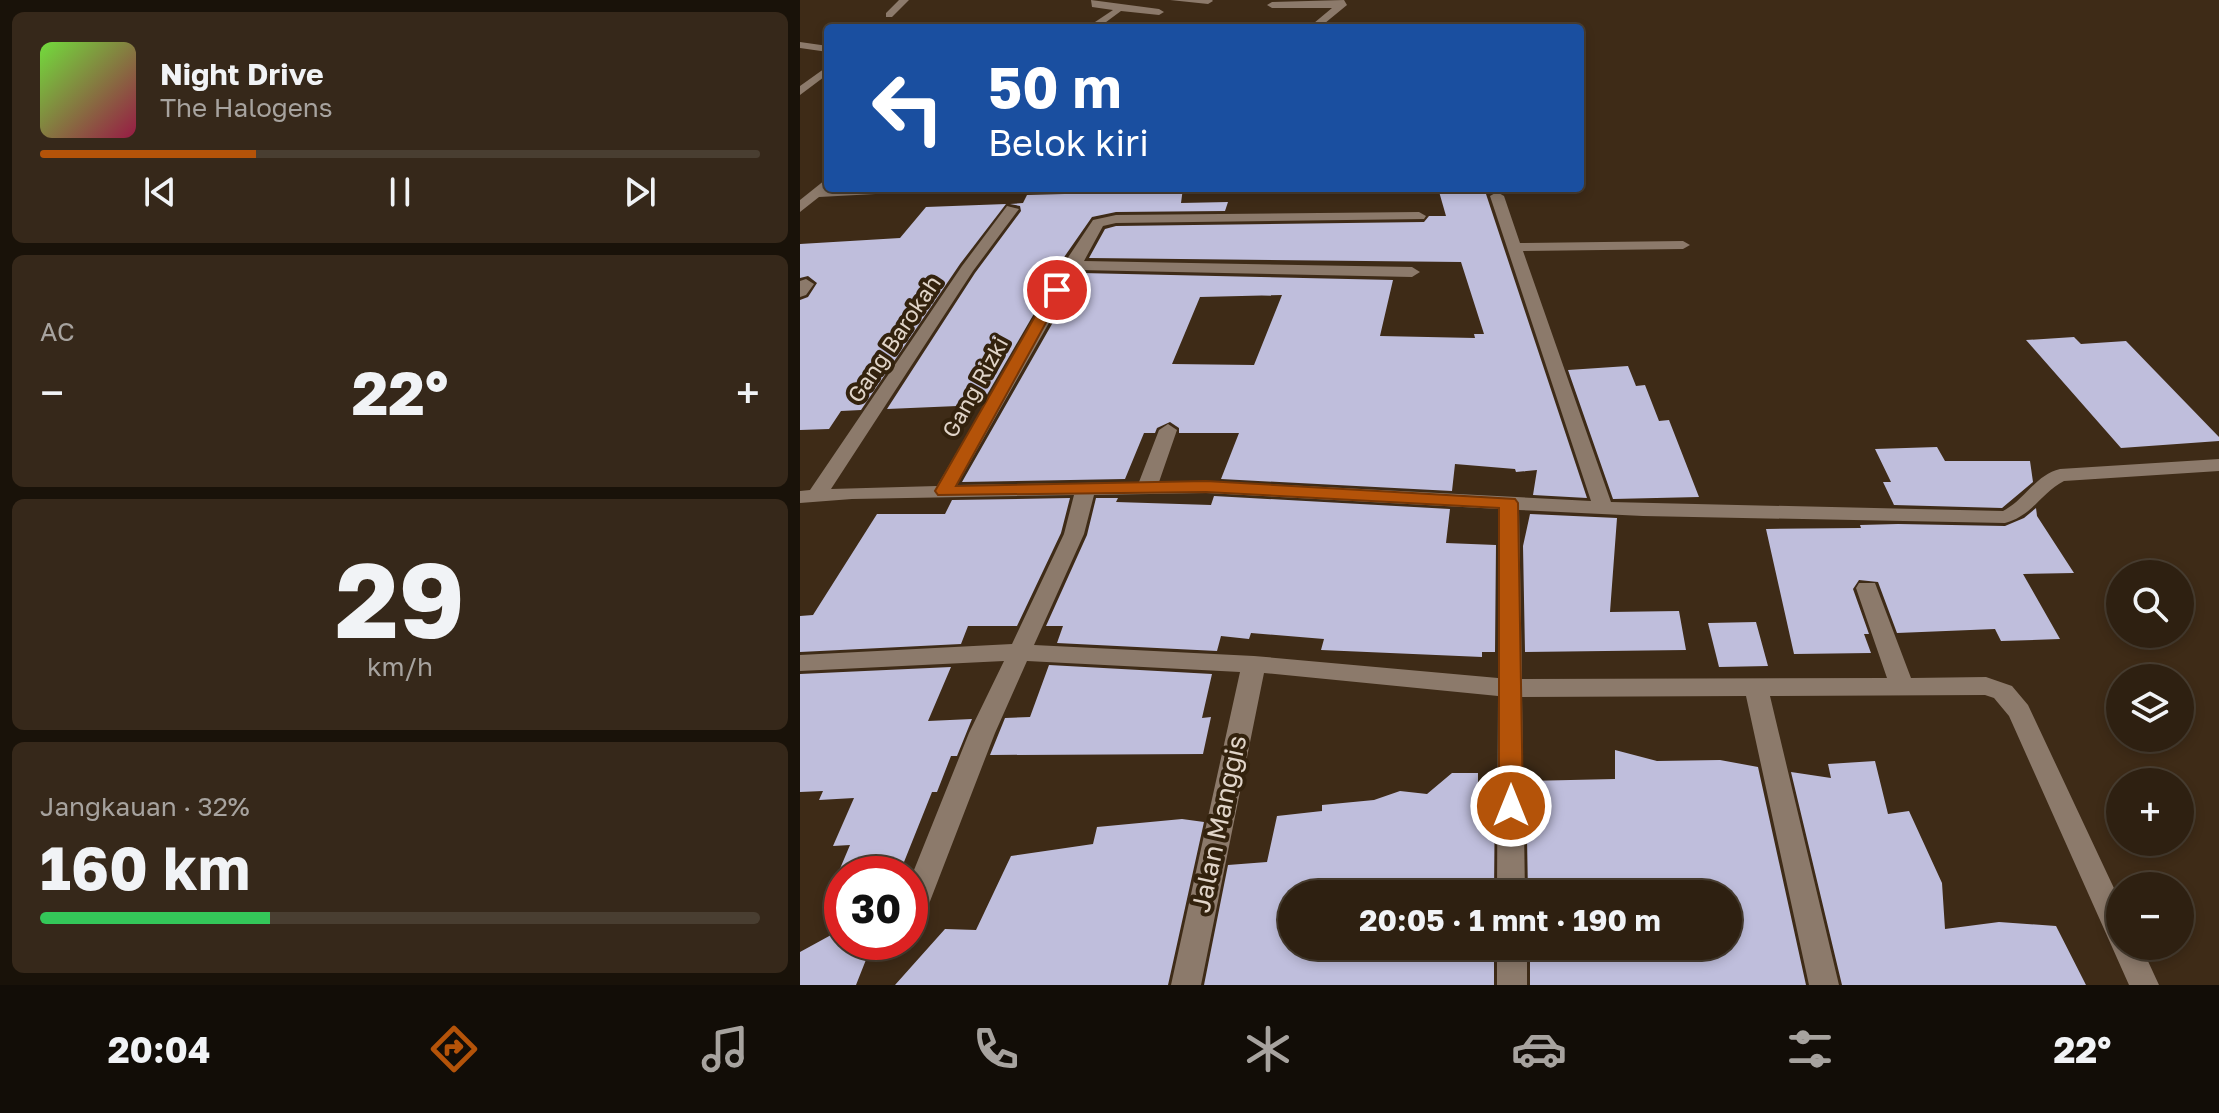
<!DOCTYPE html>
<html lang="id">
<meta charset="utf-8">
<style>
:root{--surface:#2e2011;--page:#36281a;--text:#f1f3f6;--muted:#a7a39f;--line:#493e31;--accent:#b45309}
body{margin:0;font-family:"Golos Text",sans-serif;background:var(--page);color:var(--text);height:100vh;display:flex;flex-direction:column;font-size:30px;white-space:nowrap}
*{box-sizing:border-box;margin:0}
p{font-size:26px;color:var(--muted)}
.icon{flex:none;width:44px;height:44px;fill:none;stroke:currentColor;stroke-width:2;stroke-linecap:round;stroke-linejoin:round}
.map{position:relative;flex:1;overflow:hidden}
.side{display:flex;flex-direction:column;gap:12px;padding:12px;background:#191209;width:800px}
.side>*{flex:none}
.guide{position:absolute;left:24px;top:24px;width:760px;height:168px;border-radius:8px;box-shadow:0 4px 12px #0003,0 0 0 2px var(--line);background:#1a4fa0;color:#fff;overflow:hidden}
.fabs{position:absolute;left:1306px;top:560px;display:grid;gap:16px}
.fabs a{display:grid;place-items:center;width:88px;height:88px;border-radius:50%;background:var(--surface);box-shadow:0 4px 12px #0003,0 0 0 2px var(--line);font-size:40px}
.speed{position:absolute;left:24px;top:856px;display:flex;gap:16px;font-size:40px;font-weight:700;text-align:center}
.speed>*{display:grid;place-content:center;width:104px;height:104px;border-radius:50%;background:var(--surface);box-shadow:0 4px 12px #0003,0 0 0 2px var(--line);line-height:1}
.speed .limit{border:12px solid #d22;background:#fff;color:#111}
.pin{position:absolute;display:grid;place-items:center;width:68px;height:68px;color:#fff;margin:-34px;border:4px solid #fff;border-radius:50%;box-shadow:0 2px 8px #0007}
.me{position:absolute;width:88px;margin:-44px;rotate:0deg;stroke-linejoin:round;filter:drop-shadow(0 0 6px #0008)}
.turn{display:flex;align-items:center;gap:28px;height:168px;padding:0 32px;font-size:36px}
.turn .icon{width:104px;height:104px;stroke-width:2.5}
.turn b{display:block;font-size:56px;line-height:68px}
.big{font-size:60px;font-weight:700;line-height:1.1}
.side .widget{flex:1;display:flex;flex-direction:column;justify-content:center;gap:12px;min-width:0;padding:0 28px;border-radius:12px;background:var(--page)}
.side .dial{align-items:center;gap:0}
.dial b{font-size:104px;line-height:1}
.song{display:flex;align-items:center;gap:24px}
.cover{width:96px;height:96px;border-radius:12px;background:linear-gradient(135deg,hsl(100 70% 55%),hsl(340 70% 35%))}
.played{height:8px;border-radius:4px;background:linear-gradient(90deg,var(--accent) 30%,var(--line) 30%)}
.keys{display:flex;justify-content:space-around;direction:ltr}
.heat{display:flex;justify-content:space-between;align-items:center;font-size:44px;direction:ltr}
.charge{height:12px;border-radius:6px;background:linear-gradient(90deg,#34c759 32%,var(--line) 0)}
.trip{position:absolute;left:478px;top:880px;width:464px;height:80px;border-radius:40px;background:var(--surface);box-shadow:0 4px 12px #0003,0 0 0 2px var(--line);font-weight:700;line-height:80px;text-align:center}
.tabs{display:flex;height:128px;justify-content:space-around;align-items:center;background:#120d07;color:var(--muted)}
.tabs .icon{width:56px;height:56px}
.tabs .current{color:var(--accent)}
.tabs b{font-size:36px;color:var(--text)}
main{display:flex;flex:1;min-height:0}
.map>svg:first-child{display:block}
</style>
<main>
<section class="side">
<div class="widget">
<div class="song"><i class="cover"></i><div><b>Night Drive</b><p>The Halogens</p></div></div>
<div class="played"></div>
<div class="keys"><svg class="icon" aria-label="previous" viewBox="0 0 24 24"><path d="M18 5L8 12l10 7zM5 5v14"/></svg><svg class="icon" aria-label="pause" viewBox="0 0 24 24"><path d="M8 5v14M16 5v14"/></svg><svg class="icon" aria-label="next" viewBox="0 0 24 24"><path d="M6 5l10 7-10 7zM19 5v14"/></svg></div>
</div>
<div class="widget"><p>AC</p>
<div class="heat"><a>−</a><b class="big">22°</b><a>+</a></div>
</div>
<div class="widget dial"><b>29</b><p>km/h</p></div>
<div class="widget"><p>Jangkauan · 32%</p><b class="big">160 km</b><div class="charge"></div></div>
</section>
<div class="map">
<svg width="1419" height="985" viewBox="0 0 1419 985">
<rect width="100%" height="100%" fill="#3e2b17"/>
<path fill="#bfbedc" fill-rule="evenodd" d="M320 188H383L381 203 428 202 425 211 316 212 292 217 260 263 261 267 181 405 87 409 175 273 221 211 220 206 210 204 223 203 227 195 302 193 304 189Z
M638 188H684L787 498 733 495 737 470 716 472 715 469 655 464 652 491 421 479 439 433H379V428L370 422 357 428 355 433H344L325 479 162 482 281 273 593 280 580 336 675 338 674 334H684L661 262 289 258 305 229 316 226 624 222 629 216H646ZM482 295 454 365 372 364 400 297Z
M206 204 160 264 61 410 41 411 29 429 0 430V300L8 297 17 283 8 276 0 278V244L100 238 126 207Z
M1274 337 1281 344 1326 341 1419 437V441L1321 448 1226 340Z
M828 366 836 386 845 385 859 421 869 420 899 497 813 499 768 370Z
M1137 447 1145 461H1230L1233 482 1202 508 1094 505 1083 482H1091L1075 449Z
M414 496 650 509 646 543 696 545 695 652H682V657L521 650 524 639 451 633 449 639 421 636 417 651 257 643 263 626H246L287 535 296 498H318L316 502 411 505Z
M270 498 261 533 217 626H168L161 644 0 652V616L13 615 77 514H145L152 500Z
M1236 508 1237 516 1274 573 1223 574 1260 639 1201 641 1195 629 1097 633 1078 582 1059 580 1053 589 1069 634H1064L1071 653 994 654 966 529 1061 528 1060 525 1098 524 1205 526 1224 518Z
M730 514 817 518 810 612 879 611 886 650 725 652 723 546Z
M956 622 968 666 919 667 908 623Z
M249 665 412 674 402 718 411 717 403 754 190 755 205 718 230 717Z
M151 667 128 721 172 719 157 756H151L137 792H132L102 867 39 871 50 845 33 846 54 798 19 800 23 791 0 792V674Z
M815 750 857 761 920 760 958 767 1006 985H730V946H928V894H728L726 781 815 779Z
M1075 761 1088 814 1109 811 1142 883 1145 929 1199 922 1256 926 1286 985H1042L991 772 1031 778 1028 764Z
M652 773H678V783L695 782 694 894H492V946H694V985H404L428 865 467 862 477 816 522 811V805L574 800 600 791 627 794Z
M382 819 404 822 368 985H95L145 929 176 930 211 856 293 844 297 827Z
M42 929V942H73L56 985H0V952Z"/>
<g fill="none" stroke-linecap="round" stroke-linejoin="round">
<path fill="#8c7a6b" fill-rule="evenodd" d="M99 0H109L92 17H86V13Z
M291 0 359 9 364 12 359 15 321 11 298 28H286L313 10 292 7Z
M370 0H412L413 1 408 4Z
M544 0 547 5 519 28H508L532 8H472L467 5 472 2Z
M0 42 28 46V52L0 48Z
M28 66V74L0 95V86Z
M25 180 28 181V188H120L113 192 19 197 0 212V200Z
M697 192 704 196 720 243 883 241 890 245 883 249 723 251 811 502 1203 511C1225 500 1235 475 1260 469L1419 459V471L1264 481C1241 493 1232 516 1205 523L843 516 719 510 722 679 1087 678 1056 588 1059 583H1075L1111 678 1186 677 1212 686 1228 705 1320 901V946H1341L1359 985H1329L1209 716 1194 698 1185 695 970 696 1039 985H1009L946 696 722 697 725 894H697L698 696 464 673 401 985H371L440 672 227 661 195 733 127 909 123 918 110 921V880L169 733 204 661 0 671V655L212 644 264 534 274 495 52 499 0 503V491L10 490 162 266 207 206 219 209 173 271 31 489 137 486 265 267 263 265 293 220 316 215 619 212 626 216 624 219 316 223 303 226 284 261 612 267 620 272 612 277 279 270 157 485 339 482 359 430 368 424 377 430 359 482 406 481 791 501 690 196ZM406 493 699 509 698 678 454 656 234 645 284 534 294 495Z
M6 279 14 284 6 295 0 297V281Z
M697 946H727V985H697Z"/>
</g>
<path fill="#b45309" stroke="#753606" stroke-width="2" d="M257 286 264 290 156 486 406 481 715 499 718 503 723 806 719 813 711 815 702 813 699 806V508L406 492 138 495 135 491 250 290Z"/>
<g text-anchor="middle" stroke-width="8" stroke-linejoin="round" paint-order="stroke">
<g font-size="22" fill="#e1d5c9" stroke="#33220d">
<text transform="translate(94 339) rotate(-56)" y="8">Gang Barokah</text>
<text transform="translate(175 387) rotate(-61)" y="8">Gang Rizki</text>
</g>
<g font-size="26" fill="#e1d5c9" stroke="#33220d">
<text transform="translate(419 824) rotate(-78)" y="9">Jalan Manggis</text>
</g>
</g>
</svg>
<div class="fabs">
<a><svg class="icon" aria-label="search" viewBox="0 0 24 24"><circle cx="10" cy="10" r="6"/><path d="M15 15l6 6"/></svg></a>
<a><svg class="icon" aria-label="layers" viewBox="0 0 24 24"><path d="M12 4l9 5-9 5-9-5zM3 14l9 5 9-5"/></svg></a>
<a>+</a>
<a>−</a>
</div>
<div class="speed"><div class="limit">30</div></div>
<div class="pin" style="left:257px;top:290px;background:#d93025"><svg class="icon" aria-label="arrive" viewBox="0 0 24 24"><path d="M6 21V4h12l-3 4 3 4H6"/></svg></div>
<svg class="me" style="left:711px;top:806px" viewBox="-20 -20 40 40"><circle r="17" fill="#b45309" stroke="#fff" stroke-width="3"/><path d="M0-11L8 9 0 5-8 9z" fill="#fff"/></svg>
<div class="trip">20:05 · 1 mnt · 190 m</div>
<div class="guide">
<div class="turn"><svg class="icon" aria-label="left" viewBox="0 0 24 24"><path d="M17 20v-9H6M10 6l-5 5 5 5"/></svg><div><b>50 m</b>Belok kiri</div></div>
</div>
</div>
</main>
<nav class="tabs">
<b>20:04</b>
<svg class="icon current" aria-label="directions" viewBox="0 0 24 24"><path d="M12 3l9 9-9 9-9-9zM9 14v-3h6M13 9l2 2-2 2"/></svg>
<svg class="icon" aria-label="music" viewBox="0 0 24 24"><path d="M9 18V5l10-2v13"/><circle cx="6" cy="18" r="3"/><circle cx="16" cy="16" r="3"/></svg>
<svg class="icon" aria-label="phone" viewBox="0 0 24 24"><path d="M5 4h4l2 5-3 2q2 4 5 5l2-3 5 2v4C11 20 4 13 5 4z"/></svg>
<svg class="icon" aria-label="climate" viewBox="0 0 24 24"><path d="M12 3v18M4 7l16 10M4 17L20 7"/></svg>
<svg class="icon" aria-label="car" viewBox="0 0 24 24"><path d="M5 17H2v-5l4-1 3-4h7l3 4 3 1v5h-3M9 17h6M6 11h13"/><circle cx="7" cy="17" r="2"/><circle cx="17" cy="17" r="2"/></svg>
<svg class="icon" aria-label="filters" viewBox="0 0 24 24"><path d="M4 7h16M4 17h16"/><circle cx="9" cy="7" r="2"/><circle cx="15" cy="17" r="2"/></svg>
<b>22°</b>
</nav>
